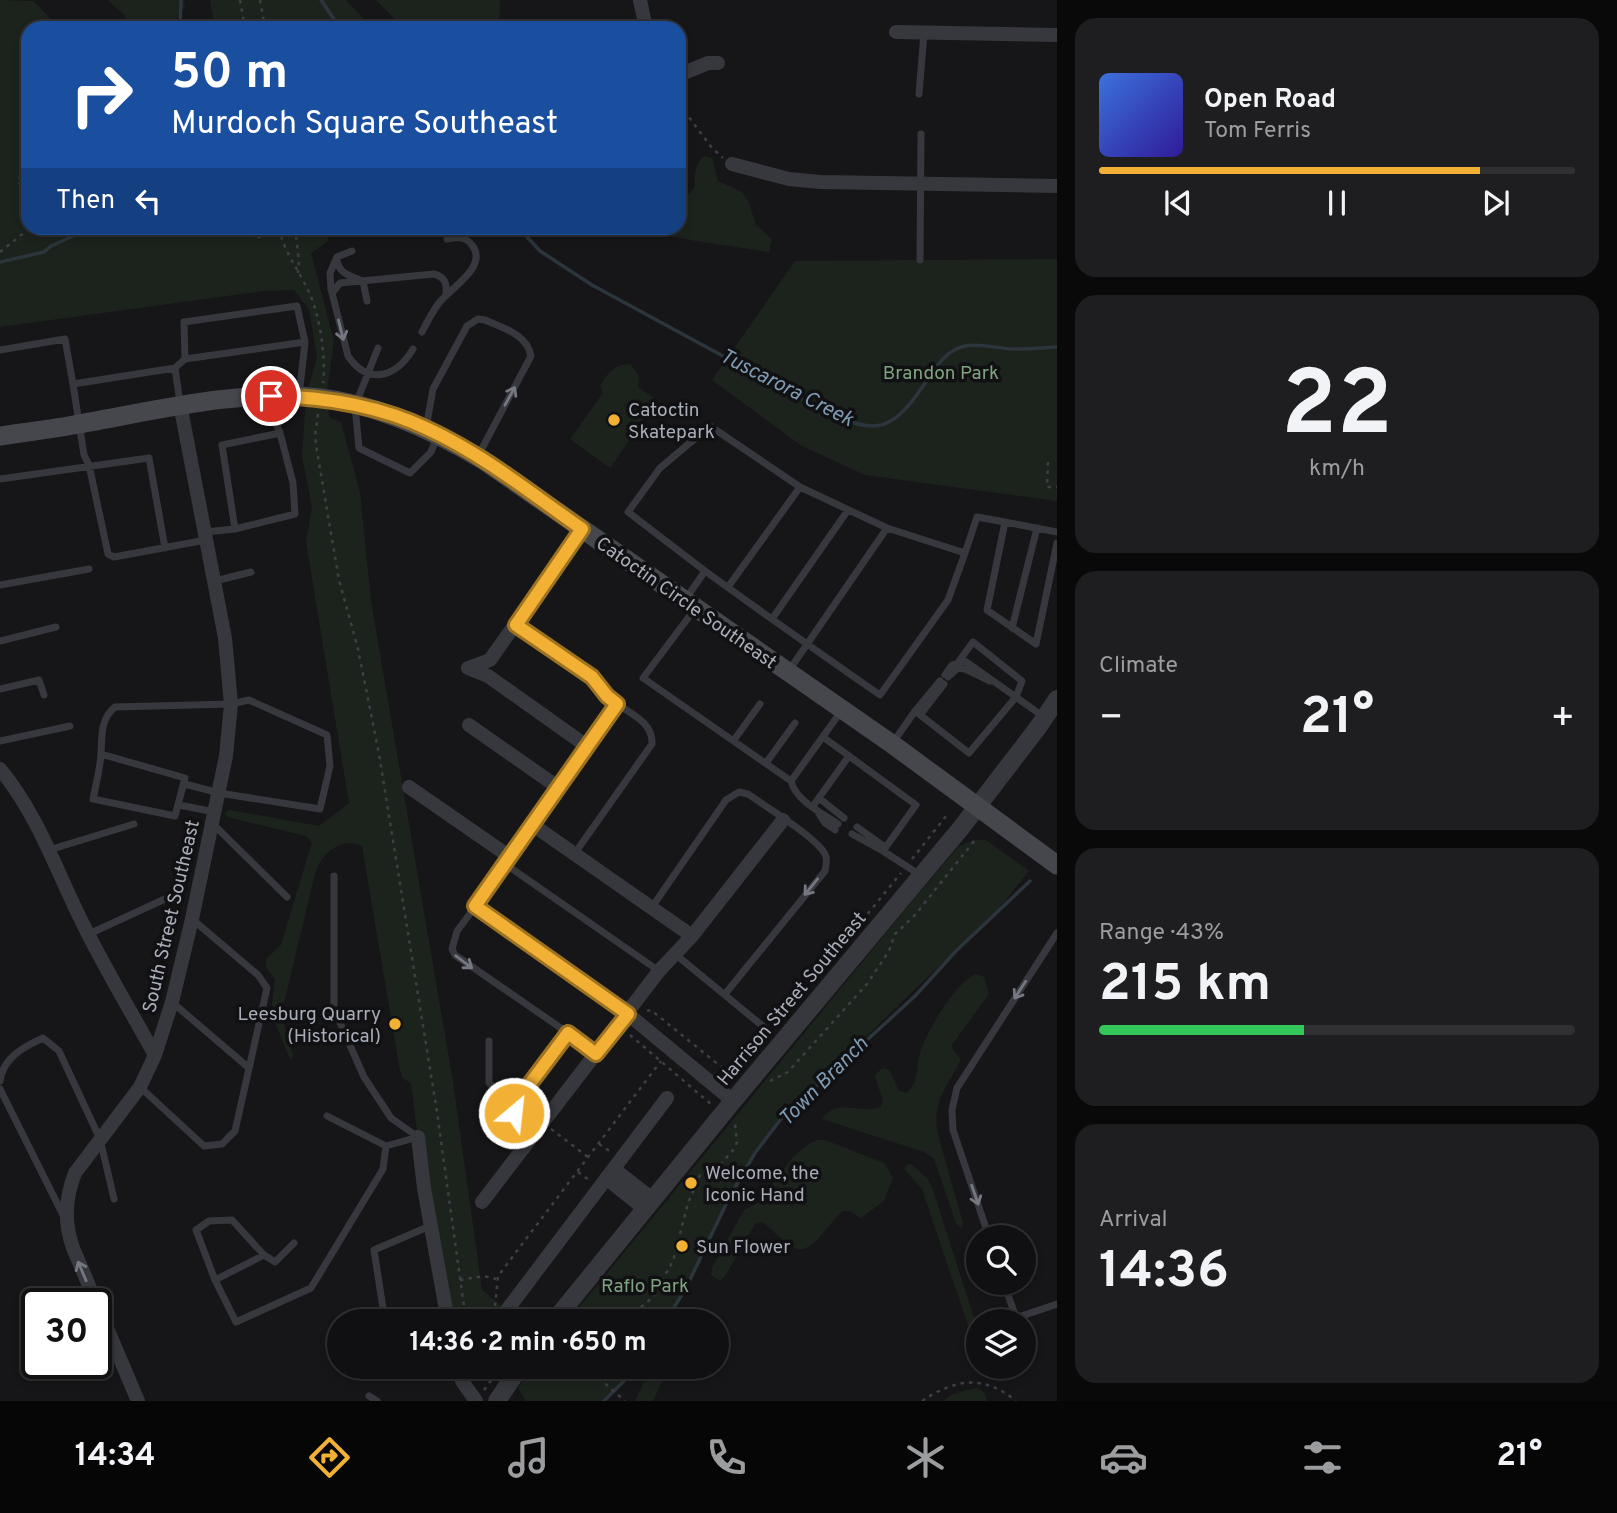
<!DOCTYPE html>
<meta charset="utf-8">
<style>
:root{--surface:#101012;--page:#1e1e20;--text:#f1f3f6;--muted:#9c9d9f;--line:#303032;--accent:#f2b134}
body{margin:0;font-family:Overpass,sans-serif;background:var(--page);color:var(--text);height:100vh;display:flex;flex-direction:column;font-size:26px;white-space:nowrap}
*{box-sizing:border-box;margin:0}
p{font-size:23px;color:var(--muted)}
.icon{flex:none;width:38px;height:38px;fill:none;stroke:currentColor;stroke-width:2;stroke-linecap:round;stroke-linejoin:round}
.map{position:relative;flex:1;overflow:hidden}
.side{display:flex;flex-direction:column;gap:18px;padding:18px;background:#09090a;width:560px}
.side>*{flex:none}
.guide{position:absolute;left:21px;top:21px;width:665px;height:214px;border-radius:21px;box-shadow:0 4px 10px #0003,0 0 0 2px var(--line);background:#1a4fa0;color:#fff;overflow:hidden}
.fabs{position:absolute;left:966px;top:1225px;display:grid;gap:14px}
.fabs a{display:grid;place-items:center;width:70px;height:70px;border-radius:50%;background:var(--surface);box-shadow:0 4px 10px #0003,0 0 0 2px var(--line);font-size:35px}
.speed{position:absolute;left:21px;top:1288px;display:flex;gap:14px;font-size:35px;font-weight:700;text-align:center}
.speed>*{display:grid;place-content:center;width:91px;height:91px;border-radius:50%;background:var(--surface);box-shadow:0 4px 10px #0003,0 0 0 2px var(--line);line-height:1}
.speed .limit{border:4px solid #111;border-radius:10px;background:#fff;color:#111}
.pin{position:absolute;display:grid;place-items:center;width:60px;height:60px;color:#fff;margin:-30px;border:4px solid #fff;border-radius:50%;box-shadow:0 2px 7px #0007}
.me{position:absolute;width:77px;margin:-38px;rotate:28deg;stroke-linejoin:round;filter:drop-shadow(0 0 5px #0008)}
.turn{display:flex;align-items:center;gap:24px;height:147px;padding:0 35px;font-size:32px}
.turn .icon{width:91px;height:91px;stroke-width:2.5}
.turn b{display:block;font-size:49px;line-height:60px}
.then{display:flex;align-items:center;height:66px;padding:0 35px;background:#0003;gap:14px;font-size:26px}
.big{font-size:52px;font-weight:700;line-height:1.1}
.side .widget{flex:1;display:flex;flex-direction:column;justify-content:center;gap:10px;min-width:0;padding:0 24px;border-radius:21px;background:var(--page)}
.side .dial{align-items:center;gap:0}
.dial b{font-size:91px;line-height:1}
.song{display:flex;align-items:center;gap:21px}
.cover{width:84px;height:84px;border-radius:10px;background:linear-gradient(135deg,hsl(220 70% 55%),hsl(250 70% 35%))}
.played{height:7px;border-radius:4px;background:linear-gradient(90deg,var(--accent) 80%,var(--line) 80%)}
.keys{display:flex;justify-content:space-around;direction:ltr}
.heat{display:flex;justify-content:space-between;align-items:center;font-size:38px;direction:ltr}
.charge{height:10px;border-radius:5px;background:linear-gradient(90deg,#34c759 43%,var(--line) 0)}
.trip{position:absolute;left:327px;top:1309px;width:402px;height:70px;border-radius:35px;background:var(--surface);box-shadow:0 4px 10px #0003,0 0 0 2px var(--line);font-weight:700;line-height:70px;text-align:center}
.tabs{display:flex;height:112px;justify-content:space-around;align-items:center;background:#060607;color:var(--muted)}
.tabs .icon{width:49px;height:49px}
.tabs .on{color:var(--accent)}
.tabs b{font-size:32px;color:var(--text)}
main{display:flex;flex:1;min-height:0}
.map>svg:first-child{display:block}
</style>
<main>
<div class="map">
<svg width="1057" height="1401" viewBox="0 0 1057 1401">
<rect width="100%" height="100%" fill="#161618"/>
<path fill="#1c231d" d="M0 0 33 1 60 28H28V228H326L328 241 311 253 334 341 326 399 330 418 341 422 360 493 371 601 453 1082 482 1290 521 1321H448L424 1188 413 1098 411 1084 402 1077 399 1065 362 846C342 837 324 851 316 870L281 1015 293 1055 291 1061 271 1013 275 979 266 967V959L281 945 312 842 306 836 227 817 225 812 230 810 319 826 349 803 306 542 312 507 302 456 306 397 317 357 309 309 294 290 264 291 0 327Z
M108 0H184L185 7 171 28H126V17Z
M210 0H346L372 28H215Z
M376 0H500L499 28H404Z
M703 156 712 158 718 181 742 192 748 200 756 225 772 239 769 252 696 241 631 228H679V198C702 192 691 181 697 166 698 162 701 159 703 156Z
M377 228H457L384 236Z
M1057 259V501L865 475 802 446 712 380 795 261Z
M630 364 639 375 638 387 657 400 610 468 570 439 603 393 600 386C607 373 615 364 630 364Z
M973 840H986L1029 871 999 908 781 1119 755 1153 729 1198 687 1286 666 1321H564L570 1312 576 1311 910 904 958 847Z
M976 974 984 977 989 994 952 1045 953 1050 961 1059C948 1088 933 1096 937 1131L963 1223 962 1229 956 1223 934 1159 924 1152 822 1119C837 1097 861 1115 881 1107L883 1101 875 1076 880 1070 885 1068 890 1071 899 1091 906 1093C919 1085 916 1067 920 1053 926 1032 956 982 976 974Z
M818 1140H825L884 1163 893 1178 884 1201 861 1218 850 1211H843C830 1220 811 1259 793 1247 782 1240 773 1231 763 1222L755 1224 725 1276 720 1281 711 1275 712 1268 744 1210 759 1202 794 1156 810 1143Z
M911 1164 927 1178 933 1190 978 1330V1355L922 1189 905 1170 906 1165Z
M457 1367H496L493 1377 462 1381Z
M533 1367H635L626 1379 604 1401H526L518 1388Z
M651 1367H668V1369L653 1401H635Z
M977 1388 984 1392 987 1401H943L953 1394Z"/>
<g fill="none" stroke-linecap="round" stroke-linejoin="round">
<path stroke="#2c353c" stroke-width="3.5" d="M321 0 340 28
M180 28 181 0
M519 228 540 251 592 285 815 406C882 440 892 432 933 372 940 361 951 349 965 346 980 343 999 349 1014 349 1028 349 1043 348 1057 347
M0 262 44 252 51 246 91 228
M666 1321 687 1286 729 1198 755 1153 781 1119 915 996 956 951 1030 881
M604 1401 626 1379 635 1367"/>
<path stroke="#3d3f44" stroke-width="2.5" stroke-dasharray="3.5 5" stroke-linecap="butt" d="M240 0 245 28
M260 0 265 28
M679 104 712 148 723 158
M28 171 17 180 28 194
M245 228 254 238 278 233
M279 228C284 252 298 269 309 292 320 315 326 358 323 383
M295 228 299 261 298 273
M0 252 30 228
M318 414 315 436 317 451 339 580 358 649 379 754 437 1112 466 1321
M1048 462 1047 487H1057
M912 859 947 815
M857 927 901 873
M647 1011 651 1010 730 1074 733 1078
M630 1035 712 1105
M770 1081 788 1072 867 984 889 951 895 934 915 915 975 840
M551 1129 588 1157
M599 1144 611 1152
M578 1172 589 1180
M460 1280 484 1276 496 1279
M495 1306 498 1276 661 1061
M631 1321 639 1309 653 1297 673 1261 688 1203 700 1175 721 1164 734 1149 737 1142 735 1124
M483 1367 495 1378
M586 1367 625 1401
M591 1370 601 1371 615 1367
M484 1390 501 1367
M922 1401C955 1379 983 1374 1016 1401"/>
<path stroke="#37383d" stroke-width="7" d="M919 94 924 33
M352 251 337 257 330 273 331 289 348 356C369 387 397 376 413 349
M337 258C337 273 350 276 363 281L367 301
M920 260 921 134
M333 292 340 283 434 274C445 277 447 283 446 294
M422 332C427 322 432 312 439 303 450 288 489 267 472 245 465 236 457 237 447 239
M378 348 355 406 359 448 410 473 431 452 437 438
M0 350 65 339 73 384 175 368
M185 359 305 342
M73 384 84 455 89 465 108 554 114 557 206 540
M180 403 175 368 185 359 184 322 297 306 305 342 299 396
M426 428 433 389 467 326 478 319 485 320C503 328 527 334 531 356L478 456
M0 479 149 458 165 548
M235 529 295 514 293 483 280 433
M205 532 235 529 222 445 280 433 273 417 271 396
M1057 532 1005 522 987 610 1036 644 1057 543
M965 553 977 517 1005 522
M705 571 628 512 660 468 710 426 800 487 887 528
M215 581 251 572
M0 585 89 569
M728 587 800 487
M685 600 705 571C763 613 821 654 880 695L948 600 965 553 887 528 790 669
M694 610 643 678 791 781
M772 619 848 510
M1012 628 1037 528
M0 641 56 627
M945 675 952 665 965 661 1044 717
M948 677 958 668 965 669 990 681
M0 689 39 680 44 695
M915 711 940 681
M920 715 944 684
M823 737 916 805 883 851 920 875
M734 740 760 704
M0 741 70 726
M892 744 915 711 969 753 1016 697 1022 681 973 642 959 661
M101 754 185 778 175 816 93 799C96 784 100 769 101 754 102 737 100 719 115 707L231 704 249 700 327 735 330 766 320 809 219 793 185 784
M766 763 795 723
M819 798 844 818
M179 805 215 812
M813 806 849 756
M818 812 825 823 835 830
M213 824 287 897
M838 824C822 813 796 801 791 781L842 710
M857 827 885 847
M852 834 883 851
M49 850 134 824
M575 853 652 744C653 723 633 715 617 704
M505 864 659 971
M475 907 457 931 452 949 455 955 568 1033
M652 907 726 800 739 792 748 794C765 806 817 838 825 854 828 859 826 865 825 871L725 994
M89 934 167 898
M675 954 765 1028
M173 1003 249 1068
M489 1041V1083L514 1105
M0 1081C3 1058 23 1047 43 1038L59 1051 100 1139 114 1199
M140 1087 204 1146 222 1144 235 1131 267 988 258 975 192 919
M0 1089 64 1217
M327 1116 386 1146 418 1137 391 1118 364 1077 334 1009V876
M989 1237 953 1130 952 1110 957 1088 1057 933
M264 1255 275 1262 294 1243
M215 1280 196 1230 209 1221 232 1220 264 1255 215 1280 236 1322 311 1288 383 1169 386 1146
M1004 1283 1016 1318 1057 1304
M364 1321 384 1315
M385 1321 374 1250 430 1226
M369 1396 377 1401"/>
<path stroke="#37383d" stroke-width="14" d="M640 0 646 28
M896 32 1057 35
M679 75 708 63H718
M732 164 789 179 820 182 1057 186
M516 624 588 674 607 696 617 704 475 906 628 1014 733 1101
M468 668 490 660 582 529
M468 668 488 676 588 747
M469 725 559 788
M0 769C39 816 57 873 84 926 106 970 131 1012 155 1055
M409 787 510 857
M533 825 692 936
M418 1137 424 1188 448 1321
M524 1148 520 1142 514 1105 568 1033 596 1054
M614 1169 654 1200
M606 1178 646 1210
M482 1202 659 971 692 936 783 820
M507 1310 667 1098
M457 1367 462 1381 476 1401
M138 1401 73 1248C64 1222 65 1199 75 1173L140 1087 155 1055 172 1002 192 919 226 756 231 704 225 638 180 404"/>
<path stroke="#37383d" stroke-width="18" d="M554 1321 733 1101 961 828 1039 726 1057 699
M497 1401 520 1367"/>
<path stroke="#45474d" stroke-width="19" d="M0 436C26 432 53 429 79 424 159 410 239 389 321 398 379 405 433 430 483 460L892 744 1057 865"/>
</g>
<defs><path id="oneway-shaft" d="M-6 0H5M1.5-3L5.5 0L1.5 3" fill="none" stroke-width="1.6" stroke-linecap="round" stroke-linejoin="round" transform="scale(1.75)"/></defs>
<g stroke="#757881">
<use href="#oneway-shaft" transform="translate(341 330) rotate(76)"/>
<use href="#oneway-shaft" transform="translate(510 396) rotate(-61)"/>
<use href="#oneway-shaft" transform="translate(811 887) rotate(129)"/>
<use href="#oneway-shaft" transform="translate(464 962) rotate(37)"/>
<use href="#oneway-shaft" transform="translate(1020 990) rotate(123)"/>
<use href="#oneway-shaft" transform="translate(975 1195) rotate(71)"/>
<use href="#oneway-shaft" transform="translate(82 1271) rotate(-113)"/>
</g>
<g fill="none" stroke-linecap="round" stroke-linejoin="round">
<defs>
<path id="route" d="M271 396C324 397 380 406 428 429 484 455 532 494 582 529L516 625 592 677 607 696 617 704 475 906 628 1014 596 1054 568 1033 514 1105V1113"/>
</defs>
<use href="#route" stroke="#9d7322" stroke-width="18"/>
<use href="#route" stroke="#f2b134" stroke-width="12"/>
</g>
<g fill="#f2b134" stroke="#111113" stroke-width="2.5">
<circle cx="614" cy="420" r="7"/>
<circle cx="395" cy="1024" r="7"/>
<circle cx="691" cy="1183" r="7"/>
<circle cx="682" cy="1246" r="7"/>
</g>
<g text-anchor="middle" stroke-width="7" stroke-linejoin="round" paint-order="stroke">
<g font-size="19" fill="#7fa381" stroke="#111113">
<text x="941" y="379">Brandon Park</text>
<text x="645" y="1292">Raflo Park</text>
</g>
<g font-size="19" fill="#a8adb8" stroke="#111113" text-anchor="start">
<text x="628" y="416">Catoctin<tspan x="628" dy="22">Skatepark</tspan></text>
<text x="381" y="1020" text-anchor="end">Leesburg Quarry<tspan x="381" dy="22">(Historical)</tspan></text>
<text x="705" y="1179">Welcome, the<tspan x="705" dy="22">Iconic Hand</tspan></text>
<text x="696" y="1253">Sun Flower</text>
</g>
<g font-size="19" fill="#a8adb8" stroke="#111113">
<text transform="translate(687 602) rotate(35)" y="7">Catoctin Circle Southeast</text>
<text transform="translate(170 916) rotate(-77)" y="7">South Street Southeast</text>
<text transform="translate(791 998) rotate(-50)" y="7">Harrison Street Southeast</text>
</g>
<g font-size="21" font-style="italic" fill="#7f9bb3" stroke="#111113">
<text transform="translate(787 387) rotate(27)" y="7">Tuscarora Creek</text>
<text transform="translate(823 1081) rotate(-45)" y="7">Town Branch</text>
</g>
</g>
</svg>
<div class="fabs">
<a><svg class="icon" aria-label="search" viewBox="0 0 24 24"><circle cx="10" cy="10" r="6"/><path d="M15 15l6 6"/></svg></a>
<a><svg class="icon" aria-label="layers" viewBox="0 0 24 24"><path d="M12 4l9 5-9 5-9-5zM3 14l9 5 9-5"/></svg></a>
</div>
<div class="speed"><div class="limit">30</div></div>
<div class="pin" style="left:271px;top:396px;background:#d93025"><svg class="icon" aria-label="arrive" viewBox="0 0 24 24"><path d="M6 21V4h12l-3 4 3 4H6"/></svg></div>
<svg class="me" style="left:514px;top:1113px" viewBox="-20 -20 40 40"><circle r="17" fill="#f2b134" stroke="#fff" stroke-width="3"/><path d="M0-11L8 9 0 5-8 9z" fill="#fff"/></svg>
<div class="trip">14:36 · 2 min · 650 m</div>
<div class="guide">
<div class="turn"><svg class="icon" aria-label="right" viewBox="0 0 24 24"><path d="M7 20v-9h11M14 6l5 5-5 5"/></svg><div><b>50 m</b>Murdoch Square Southeast</div></div>
<div class="then">Then<svg class="icon" aria-label="left" viewBox="0 0 24 24"><path d="M17 20v-9H6M10 6l-5 5 5 5"/></svg></div>
</div>
</div>
<section class="side">
<div class="widget">
<div class="song"><i class="cover"></i><div><b>Open Road</b><p>Tom Ferris</p></div></div>
<div class="played"></div>
<div class="keys"><svg class="icon" aria-label="previous" viewBox="0 0 24 24"><path d="M18 5L8 12l10 7zM5 5v14"/></svg><svg class="icon" aria-label="pause" viewBox="0 0 24 24"><path d="M8 5v14M16 5v14"/></svg><svg class="icon" aria-label="next" viewBox="0 0 24 24"><path d="M6 5l10 7-10 7zM19 5v14"/></svg></div>
</div>
<div class="widget dial"><b>22</b><p>km/h</p></div>
<div class="widget"><p>Climate</p>
<div class="heat"><a>−</a><b class="big">21°</b><a>+</a></div>
</div>
<div class="widget"><p>Range · 43%</p><b class="big">215 km</b><div class="charge"></div></div>
<div class="widget"><p>Arrival</p><b class="big">14:36</b></div>
</section>
</main>
<nav class="tabs">
<b>14:34</b>
<svg class="icon on" aria-label="directions" viewBox="0 0 24 24"><path d="M12 3l9 9-9 9-9-9zM9 14v-3h6M13 9l2 2-2 2"/></svg>
<svg class="icon" aria-label="music" viewBox="0 0 24 24"><path d="M9 18V5l10-2v13"/><circle cx="6" cy="18" r="3"/><circle cx="16" cy="16" r="3"/></svg>
<svg class="icon" aria-label="phone" viewBox="0 0 24 24"><path d="M5 4h4l2 5-3 2q2 4 5 5l2-3 5 2v4C11 20 4 13 5 4z"/></svg>
<svg class="icon" aria-label="climate" viewBox="0 0 24 24"><path d="M12 3v18M4 7l16 10M4 17L20 7"/></svg>
<svg class="icon" aria-label="car" viewBox="0 0 24 24"><path d="M5 17H2v-5l4-1 3-4h7l3 4 3 1v5h-3M9 17h6M6 11h13"/><circle cx="7" cy="17" r="2"/><circle cx="17" cy="17" r="2"/></svg>
<svg class="icon" aria-label="filters" viewBox="0 0 24 24"><path d="M4 7h16M4 17h16"/><circle cx="9" cy="7" r="2"/><circle cx="15" cy="17" r="2"/></svg>
<b>21°</b>
</nav>
